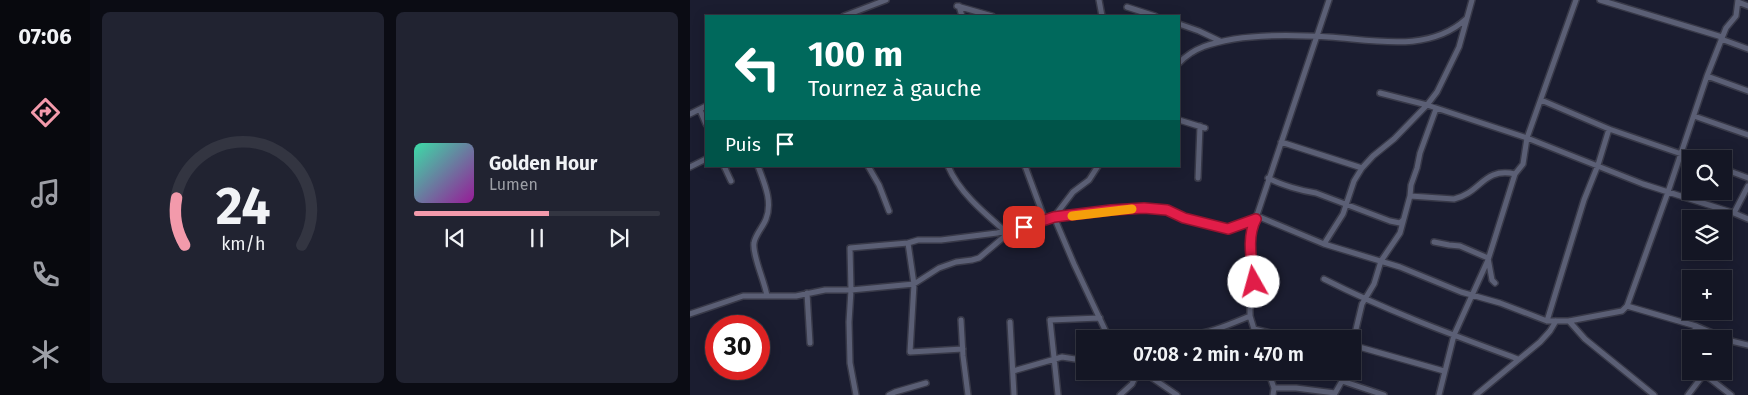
<!DOCTYPE html>
<html lang="fr">
<meta charset="utf-8">
<style>
:root{--surface:#141624;--page:#212331;--text:#f1f3f6;--muted:#9d9fa6;--line:#333541;--accent:#f39aab}
body{margin:0;font-family:"Fira Sans",sans-serif;background:var(--page);color:var(--text);height:100vh;display:flex;flex-direction:column;font-size:19px;white-space:nowrap}
*{box-sizing:border-box;margin:0}
p{font-size:16px;color:var(--muted)}
.icon{flex:none;width:28px;height:28px;fill:none;stroke:currentColor;stroke-width:2;stroke-linecap:round;stroke-linejoin:round}
.map{position:relative;flex:1;overflow:hidden}
.drawer{display:flex;flex-direction:column;gap:12px;padding:12px;background:#0b0c14;width:600px}
.drawer>*{flex:none}
.top-card{position:absolute;left:15px;top:15px;width:475px;height:152px;border-radius:0px;box-shadow:0 2px 12px #0003,0 0 0 1px var(--line);background:#00695c;color:#fff;overflow:hidden}
.buttons{position:absolute;left:992px;top:150px;display:grid;gap:10px}
.buttons a{display:grid;place-items:center;width:50px;height:50px;border-radius:0px;background:var(--surface);box-shadow:0 2px 12px #0003,0 0 0 1px var(--line);font-size:25px}
.speed{position:absolute;left:15px;top:315px;display:flex;gap:10px;font-size:25px;font-weight:700;text-align:center}
.speed>*{display:grid;place-content:center;width:65px;height:65px;border-radius:50%;background:var(--surface);box-shadow:0 2px 12px #0003,0 0 0 1px var(--line);line-height:1}
.speed .limit{border:8px solid #d22;background:#fff;color:#111}
.pin{position:absolute;display:grid;place-items:center;width:42px;height:42px;color:#fff;margin:-21px;border-radius:10px;box-shadow:0 2px 8px #0006}
.me{position:absolute;width:55px;margin:-28px;rotate:353deg;stroke-linejoin:round;filter:drop-shadow(0 0 4px #0008)}
.turn{display:flex;align-items:center;gap:18px;height:105px;padding:0 20px;font-size:22px}
.turn .icon{width:65px;height:65px;stroke-width:2.5}
.turn b{display:block;font-size:35px;line-height:42px}
.then{display:flex;align-items:center;height:48px;padding:0 20px;background:#0003;gap:10px;font-size:19px}
.drawer .widget{flex:1;display:flex;flex-direction:column;justify-content:center;gap:8px;min-width:0;padding:0 18px;border-radius:8px;background:var(--page)}
.drawer .dial{align-items:center;gap:0}
.dial svg{height:130px;overflow:visible;fill:none;stroke:var(--line);stroke-width:7;stroke-linecap:round;text-anchor:middle}
.dial text{fill:var(--text);stroke:none}
.song{display:flex;align-items:center;gap:15px}
.cover{width:60px;height:60px;border-radius:8px;background:linear-gradient(135deg,hsl(160 70% 55%),hsl(300 70% 35%))}
.played{height:5px;border-radius:2px;background:linear-gradient(90deg,var(--accent) 55%,var(--line) 55%)}
.keys{display:flex;justify-content:space-around;direction:ltr}
.drawer .tiles{flex:1;display:grid;gap:12px;grid-template-columns:repeat(2,1fr)}
.trip{position:absolute;left:386px;top:330px;width:285px;height:50px;border-radius:0px;background:var(--surface);box-shadow:0 2px 12px #0003,0 0 0 1px var(--line);font-weight:600;line-height:50px;text-align:center}
main{display:flex;flex:1;min-height:0}
.tabs{display:flex;flex-direction:column;width:90px;justify-content:space-around;align-items:center;background:#08090e;color:var(--muted)}
.tabs .icon{width:35px;height:35px}
.tabs .on{color:var(--accent)}
.tabs b{font-size:22px;color:var(--text)}
.map>svg:first-child{display:block}
</style>
<main>
<nav class="tabs">
<b>07:06</b>
<svg class="icon on" aria-label="directions" viewBox="0 0 24 24"><path d="M12 3l9 9-9 9-9-9zM9 14v-3h6M13 9l2 2-2 2"/></svg>
<svg class="icon" aria-label="music" viewBox="0 0 24 24"><path d="M9 18V5l10-2v13"/><circle cx="6" cy="18" r="3"/><circle cx="16" cy="16" r="3"/></svg>
<svg class="icon" aria-label="phone" viewBox="0 0 24 24"><path d="M5 4h4l2 5-3 2q2 4 5 5l2-3 5 2v4C11 20 4 13 5 4z"/></svg>
<svg class="icon" aria-label="climate" viewBox="0 0 24 24"><path d="M12 3v18M4 7l16 10M4 17L20 7"/></svg>
</nav>
<section class="drawer">
<div class="tiles">
<div class="widget dial"><svg viewBox="0 0 100 80">
<path d="M14 69A42 42 0 1 1 86 69"/>
<path d="M14 69A42 42 0 0 1 9 40" stroke="#f39aab"/>
<text x="50" y="56" font-size="32" font-weight="700">24</text>
<text x="50" y="72" font-size="11">km/h</text>
</svg></div>
<div class="widget">
<div class="song"><i class="cover"></i><div><b>Golden Hour</b><p>Lumen</p></div></div>
<div class="played"></div>
<div class="keys"><svg class="icon" aria-label="previous" viewBox="0 0 24 24"><path d="M18 5L8 12l10 7zM5 5v14"/></svg><svg class="icon" aria-label="pause" viewBox="0 0 24 24"><path d="M8 5v14M16 5v14"/></svg><svg class="icon" aria-label="next" viewBox="0 0 24 24"><path d="M6 5l10 7-10 7zM19 5v14"/></svg></div>
</div>
</div>
</section>
<div class="map">
<svg width="1058" height="395" viewBox="0 0 1058 395">
<rect width="100%" height="100%" fill="#1b1d30"/>
<g fill="none" stroke-linecap="round" stroke-linejoin="round">
<defs>
<path id="minor" d="M409 0 412 16
M910 0 1032 37
M1048 2 1058 6
M267 6 302 16
M269 6 272 16
M437 7 465 16
M154 16 196 0
M489 24 509 31 530 41
M1031 39 1058 49
M489 63C504 47 522 43 544 39 575 34 608 35 639 37 684 40 739 53 776 19
M1017 76 1058 91
M690 93 737 105 837 138 953 184 1044 213 1058 219
M851 100 919 129 1006 159
M10 110 16 124
M0 114 16 106
M1004 116 1058 135
M489 120 515 128
M591 142 672 168
M34 166 41 181
M68 166C74 183 83 201 76 219 73 227 65 235 64 243 62 255 75 282 77 296
M178 166 189 185 199 211
M258 166C269 192 293 212 315 231
M335 166 355 220
M0 167 16 159
M1034 169 1058 178
M508 178 510 126
M578 178C591 185 612 191 626 193L700 221 710 223 713 220
M720 196 721 185 727 168 730 153 746 109
M1044 213 1058 186
M567 216 634 244 710 267 771 292 810 303 857 321H879L932 311 937 306 978 192 1017 76 1036 28 1046 16 1048 0
M364 217 384 264 416 332 428 339
M364 217 383 192 399 180 408 166
M744 242 759 245 770 246 798 258 802 280 805 283
M218 243 224 284 220 352 273 349
M634 244 653 214 664 181 672 168 683 156 704 139 737 105 747 92 769 47 782 0
M634 279C697 311 763 335 828 359
M117 293 120 343
M937 306 1006 326 1041 341 1058 345
M0 314 53 296H106L135 290H161L224 284 249 268 266 262 282 260 289 258 321 231
M271 320 273 356 278 395
M857 321 894 200 908 165 919 129
M879 321 895 339 964 395
M320 322 324 395
M564 329 606 339
M459 339C472 336 483 337 495 336 518 334 538 325 560 316
M567 339 560 316V299L564 282 560 245 562 230 639 0
M1002 339 1006 326
M1001 341 998 352 1001 360
M662 345 754 371
M662 346 672 304 684 284 691 261 710 233 720 196 764 199C791 193 793 167 825 174
M323 371 372 357 385 359 395 356
M452 371 487 395
M578 371 584 388 583 395
M1014 374 1041 395
M652 381 694 395
M584 388H606L645 393
M166 395 160 363 159 322 161 290 160 248 218 243 228 240H251L307 233 334 227 364 217 421 210 469 209 477 210 494 218 538 229 566 219
M199 395 205 392 236 383
M368 395 360 320 410 318
M430 395 442 384 448 371
M644 395 652 381 656 371
M749 395 764 335 798 260 825 174 833 164 837 138 886 0
M786 395 850 342 860 331 866 321
M998 395 1014 374 1012 372"/>
</defs>
<use href="#minor" stroke="#383948" stroke-width="8"/>
<use href="#minor" stroke="#5b5f75" stroke-width="5"/>
</g>
<g fill="none" stroke-linecap="round" stroke-linejoin="round">
<defs>
<path id="route" d="M334 227 364 217 421 210 454 208 477 210 494 218 538 229 566 219C556 238 562 261 564 282"/>
</defs>
<use href="#route" stroke="#92132f" stroke-width="12"/>
<use href="#route" stroke="#e11d48" stroke-width="9"/>
<path stroke="#f59e0b" stroke-width="9" d="M382 216 442 209"/>
</g>
</svg>
<div class="buttons">
<a><svg class="icon" aria-label="search" viewBox="0 0 24 24"><circle cx="10" cy="10" r="6"/><path d="M15 15l6 6"/></svg></a>
<a><svg class="icon" aria-label="layers" viewBox="0 0 24 24"><path d="M12 4l9 5-9 5-9-5zM3 14l9 5 9-5"/></svg></a>
<a>+</a>
<a>−</a>
</div>
<div class="speed"><div class="limit">30</div></div>
<div class="pin" style="left:334px;top:227px;background:#d93025"><svg class="icon" aria-label="arrive" viewBox="0 0 24 24"><path d="M6 21V4h12l-3 4 3 4H6"/></svg></div>
<svg class="me" style="left:564px;top:282px" viewBox="-20 -20 40 40"><circle r="19" fill="#fff"/><path d="M0-13L10 11 0 6-10 11z" fill="#e11d48"/></svg>
<div class="trip">07:08 · 2 min · 470 m</div>
<div class="top-card">
<div class="turn"><svg class="icon" aria-label="left" viewBox="0 0 24 24"><path d="M17 20v-9H6M10 6l-5 5 5 5"/></svg><div><b>100 m</b>Tournez à gauche</div></div>
<div class="then">Puis<svg class="icon" aria-label="arrive" viewBox="0 0 24 24"><path d="M6 21V4h12l-3 4 3 4H6"/></svg></div>
</div>
</div>
</main>
